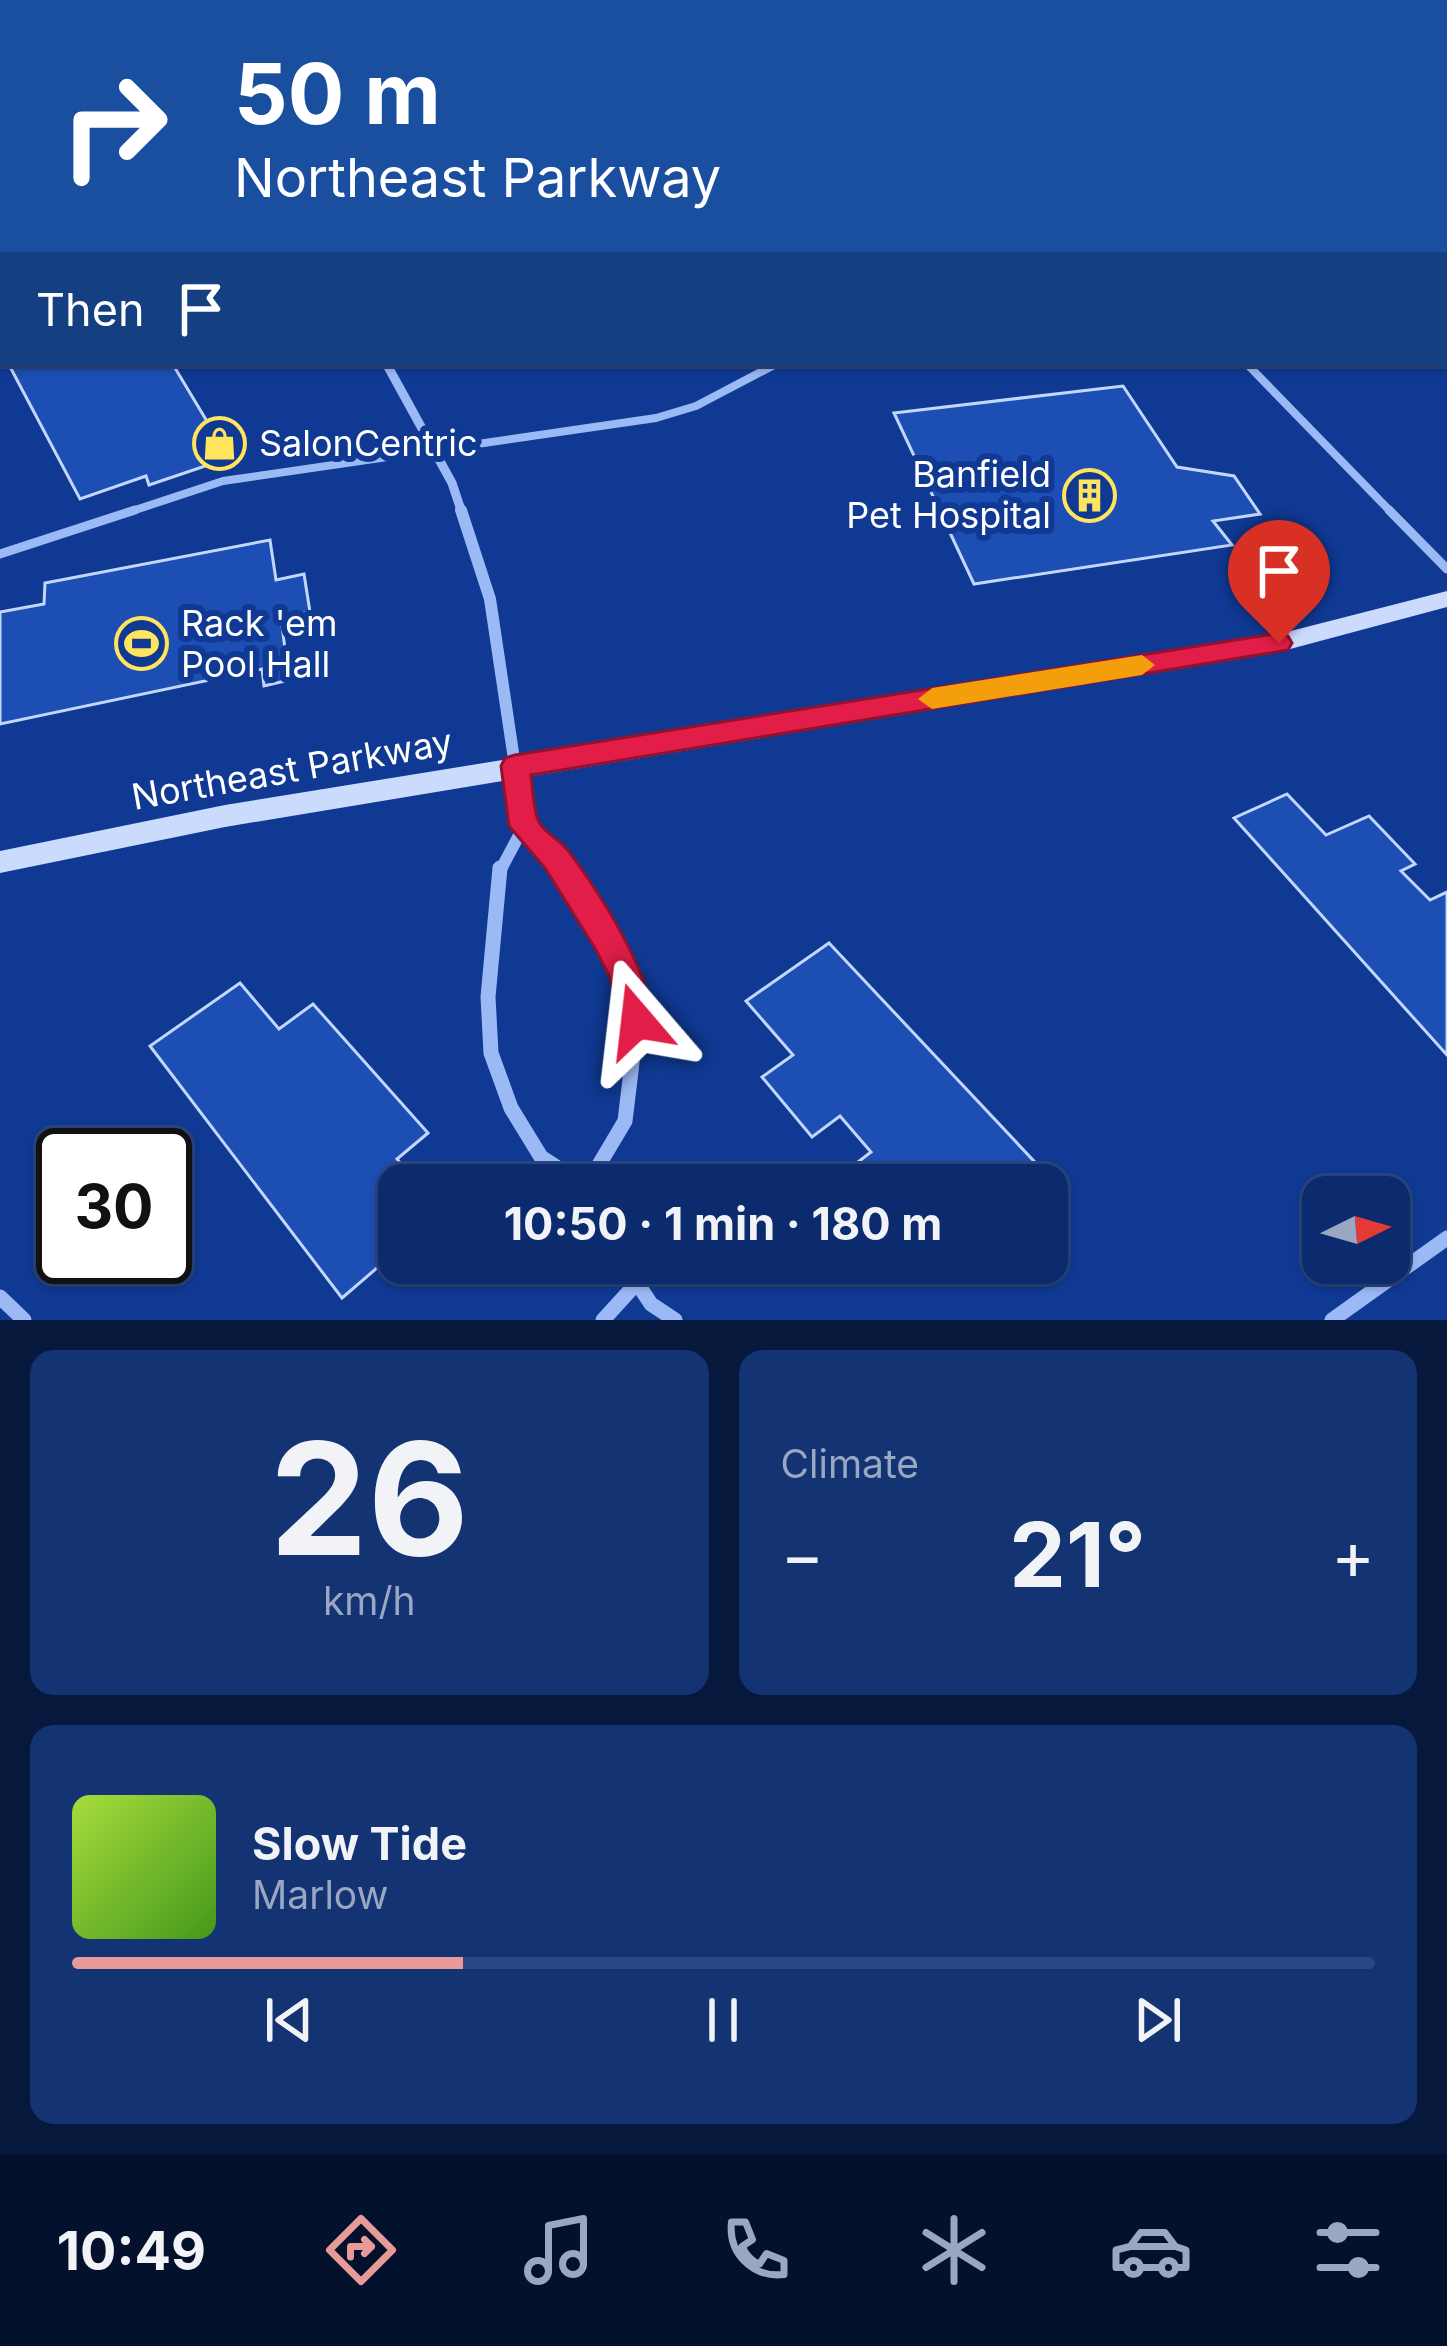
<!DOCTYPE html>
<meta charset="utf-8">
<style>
:root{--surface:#0b2b6e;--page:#143373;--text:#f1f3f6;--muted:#9aa7c2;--line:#2b4781;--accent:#e69b98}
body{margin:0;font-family:Inter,sans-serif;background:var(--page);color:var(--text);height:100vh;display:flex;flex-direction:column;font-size:45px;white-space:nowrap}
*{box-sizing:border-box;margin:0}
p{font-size:39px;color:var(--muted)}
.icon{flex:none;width:66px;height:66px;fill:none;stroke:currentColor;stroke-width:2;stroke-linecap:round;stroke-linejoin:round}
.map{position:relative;height:1320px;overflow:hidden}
.drawer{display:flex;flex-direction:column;gap:30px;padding:30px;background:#06183c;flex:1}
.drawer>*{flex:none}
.guide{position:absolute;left:0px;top:0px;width:1449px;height:366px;box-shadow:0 3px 9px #0004,0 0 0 3px var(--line);background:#1a4fa0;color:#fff;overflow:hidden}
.needle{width:78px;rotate:85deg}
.fabs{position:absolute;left:1302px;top:1176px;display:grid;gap:24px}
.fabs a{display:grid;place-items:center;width:108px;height:108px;border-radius:24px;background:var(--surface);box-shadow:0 3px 9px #0004,0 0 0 3px var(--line);font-size:60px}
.speed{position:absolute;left:36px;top:1128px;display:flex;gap:24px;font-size:60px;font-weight:700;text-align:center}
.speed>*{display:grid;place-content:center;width:156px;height:156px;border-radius:50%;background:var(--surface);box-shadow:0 3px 9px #0004,0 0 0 3px var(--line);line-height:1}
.speed .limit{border:6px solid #111;border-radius:18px;background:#fff;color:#111}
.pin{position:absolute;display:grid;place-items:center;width:102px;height:102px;color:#fff;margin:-123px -51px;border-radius:50% 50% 50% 0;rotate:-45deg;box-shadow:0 0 12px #0007}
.pin .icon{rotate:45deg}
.me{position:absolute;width:132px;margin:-66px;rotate:343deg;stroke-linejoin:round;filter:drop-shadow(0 0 9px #0008)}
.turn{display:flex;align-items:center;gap:42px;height:252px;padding:0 36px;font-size:54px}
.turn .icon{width:156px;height:156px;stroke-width:2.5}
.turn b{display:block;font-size:84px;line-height:102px}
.then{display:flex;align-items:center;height:114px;padding:0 36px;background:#0003;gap:24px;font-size:45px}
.big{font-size:90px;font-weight:700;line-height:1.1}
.drawer .widget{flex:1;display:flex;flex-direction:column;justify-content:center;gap:18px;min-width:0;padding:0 42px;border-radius:24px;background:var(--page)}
.drawer .dial{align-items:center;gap:0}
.dial b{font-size:156px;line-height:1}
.song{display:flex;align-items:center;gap:36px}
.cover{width:144px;height:144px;border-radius:18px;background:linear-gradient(135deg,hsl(80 70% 55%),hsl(100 70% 35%))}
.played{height:12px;border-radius:6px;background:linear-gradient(90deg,var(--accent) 30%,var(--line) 30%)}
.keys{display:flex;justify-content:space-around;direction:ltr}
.heat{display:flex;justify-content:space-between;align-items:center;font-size:66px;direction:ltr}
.drawer .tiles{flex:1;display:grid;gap:30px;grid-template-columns:1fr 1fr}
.widget:last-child{grid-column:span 2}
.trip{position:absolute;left:378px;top:1164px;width:690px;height:120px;border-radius:24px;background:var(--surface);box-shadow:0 3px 9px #0004,0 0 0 3px var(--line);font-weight:700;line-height:120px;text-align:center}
.menu{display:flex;height:192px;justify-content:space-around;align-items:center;background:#04112c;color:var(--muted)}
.menu .icon{width:84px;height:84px}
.menu .current{color:var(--accent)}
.menu b{font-size:54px;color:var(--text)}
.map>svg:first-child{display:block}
</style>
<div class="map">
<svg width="1447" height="1320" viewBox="0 0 1447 1320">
<rect width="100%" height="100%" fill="#0f3993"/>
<path fill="#1c4eb3" stroke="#c3d7fe" stroke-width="3" d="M69 0H193L197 2 73 3Z
M1202 0H1447V100L1446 3Z
M3 246V357L0 353Z
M8 363H172L229 458 149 485 146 476 80 499Z
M1123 386 1177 467 1234 476 1260 514 1213 521 1232 545 974 584 894 413Z
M270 540 276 580 304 574 310 612 281 618 289 680 264 686 262 669 0 724V612L44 604 45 583Z
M1287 794 1326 835 1369 816 1415 864 1401 871 1430 900 1447 892V1055L1234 818Z
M829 943 1064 1193 1047 1207V1185H863L849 1169 871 1152 840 1116 812 1137 762 1077 793 1055 746 1001Z
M240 983 279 1029 313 1004 428 1133 397 1159 419 1185H399V1249L342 1298 150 1046Z"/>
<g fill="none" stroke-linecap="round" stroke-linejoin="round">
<path stroke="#9bb9f4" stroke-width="6" d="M473 0 478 3
M840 0 846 3"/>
<path stroke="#9bb9f4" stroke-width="8" d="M1246 363 1392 513
M126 513 223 481 656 418 696 406 778 363"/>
<path stroke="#9bb9f4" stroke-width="9" d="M1389 510 1447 569
M0 554 135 510"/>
<path stroke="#9bb9f4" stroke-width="8" d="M757 3 766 0"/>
<path stroke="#9bb9f4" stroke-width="9" d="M386 363 452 483 462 513"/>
<path stroke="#9bb9f4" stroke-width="12" d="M461 510 490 599 524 826 564 871
M500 871 524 826"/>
<path stroke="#9bb9f4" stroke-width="15" d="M500 868 488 997 491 1053 511 1108 541 1157 584 1185
M562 868 626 978 637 1021 625 1121 587 1185
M624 1263 651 1304 675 1320
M0 1297 24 1320
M603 1320 635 1285
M1332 1320 1447 1238"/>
<path fill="#cbdbfd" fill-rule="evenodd" d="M1447 591V607L1279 652 225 827 0 873V851L225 805 1279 634Z"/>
</g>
<path fill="#e11d48" stroke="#92132f" stroke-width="3" d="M1279 633 1288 636 1292 643 1288 650 531 775C533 789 533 810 539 822 544 832 558 839 566 848 592 880 666 993 649 1032L637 1036 625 1032 610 978 596 950 545 868 509 826 501 766 505 758 515 755Z"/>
<path fill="#f59e0b" d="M1142 655 1155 665 1142 675 932 709 918 699 932 688Z"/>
<defs>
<symbol id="shop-ring" viewBox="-11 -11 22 22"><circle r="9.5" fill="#0f3993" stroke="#ffe45e" stroke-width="1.5"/><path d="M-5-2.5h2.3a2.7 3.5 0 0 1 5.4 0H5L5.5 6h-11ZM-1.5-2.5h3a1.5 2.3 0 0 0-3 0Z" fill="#ffe45e"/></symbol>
<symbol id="building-ring" viewBox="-11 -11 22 22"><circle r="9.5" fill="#0f3993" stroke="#ffe45e" stroke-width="1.5"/><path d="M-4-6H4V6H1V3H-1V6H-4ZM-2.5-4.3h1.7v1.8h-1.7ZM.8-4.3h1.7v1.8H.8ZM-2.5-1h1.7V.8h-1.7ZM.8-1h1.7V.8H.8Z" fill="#ffe45e"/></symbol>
<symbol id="stadium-ring" viewBox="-11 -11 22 22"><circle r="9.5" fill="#0f3993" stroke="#ffe45e" stroke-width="1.5"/><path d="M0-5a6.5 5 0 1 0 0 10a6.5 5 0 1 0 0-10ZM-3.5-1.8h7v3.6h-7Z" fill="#ffe45e"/></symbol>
</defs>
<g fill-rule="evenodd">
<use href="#shop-ring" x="190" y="414" width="59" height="59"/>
<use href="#building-ring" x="1060" y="466" width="59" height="59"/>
<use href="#stadium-ring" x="112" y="614" width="59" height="59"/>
</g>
<g text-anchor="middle" stroke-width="12" stroke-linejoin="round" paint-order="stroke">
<g font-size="36" fill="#fff" stroke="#0f3993" text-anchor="start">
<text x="259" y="456">SalonCentric</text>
<text x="1051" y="487" text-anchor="end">Banfield<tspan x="1051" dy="41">Pet Hospital</tspan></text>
<text x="181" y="636">Rack 'em<tspan x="181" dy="41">Pool Hall</tspan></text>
</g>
<g font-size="36" fill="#fff" stroke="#0f3993">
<text transform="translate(292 769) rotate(-10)" y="13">Northeast Parkway</text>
</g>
</g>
</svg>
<div class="fabs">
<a><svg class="needle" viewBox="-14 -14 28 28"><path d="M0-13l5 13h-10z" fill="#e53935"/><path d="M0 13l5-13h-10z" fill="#9aa7c2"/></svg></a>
</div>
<div class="speed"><div class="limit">30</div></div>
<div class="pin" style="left:1279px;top:643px;background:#d93025"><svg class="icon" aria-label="arrive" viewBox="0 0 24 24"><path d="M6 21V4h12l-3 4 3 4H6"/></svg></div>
<svg class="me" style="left:637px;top:1021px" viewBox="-20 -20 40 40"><path d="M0-17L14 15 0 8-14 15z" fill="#e11d48" stroke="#fff" stroke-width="4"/></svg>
<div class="trip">10:50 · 1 min · 180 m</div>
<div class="guide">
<div class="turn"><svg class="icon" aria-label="right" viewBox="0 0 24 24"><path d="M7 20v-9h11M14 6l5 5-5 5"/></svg><div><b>50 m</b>Northeast Parkway</div></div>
<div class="then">Then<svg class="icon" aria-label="arrive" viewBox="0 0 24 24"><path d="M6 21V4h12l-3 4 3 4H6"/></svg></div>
</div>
</div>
<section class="drawer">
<div class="tiles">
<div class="widget dial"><b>26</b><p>km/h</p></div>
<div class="widget"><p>Climate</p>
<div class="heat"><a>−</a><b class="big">21°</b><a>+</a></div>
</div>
<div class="widget">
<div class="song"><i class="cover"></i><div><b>Slow Tide</b><p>Marlow</p></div></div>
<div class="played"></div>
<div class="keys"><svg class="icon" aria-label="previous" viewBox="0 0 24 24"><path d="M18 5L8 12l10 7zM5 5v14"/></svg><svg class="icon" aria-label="pause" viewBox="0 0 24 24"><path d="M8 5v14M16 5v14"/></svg><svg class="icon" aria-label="next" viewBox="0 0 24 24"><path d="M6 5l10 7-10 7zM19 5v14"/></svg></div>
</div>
</div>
</section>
<nav class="menu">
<b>10:49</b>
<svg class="icon current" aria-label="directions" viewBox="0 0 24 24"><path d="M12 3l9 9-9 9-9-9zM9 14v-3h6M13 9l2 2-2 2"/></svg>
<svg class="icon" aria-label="music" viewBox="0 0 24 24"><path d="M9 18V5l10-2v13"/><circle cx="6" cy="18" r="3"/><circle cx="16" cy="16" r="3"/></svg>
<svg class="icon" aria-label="phone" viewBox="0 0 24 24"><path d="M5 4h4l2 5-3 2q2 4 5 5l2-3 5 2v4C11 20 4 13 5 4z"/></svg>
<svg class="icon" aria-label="climate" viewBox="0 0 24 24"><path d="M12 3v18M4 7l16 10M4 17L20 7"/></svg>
<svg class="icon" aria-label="car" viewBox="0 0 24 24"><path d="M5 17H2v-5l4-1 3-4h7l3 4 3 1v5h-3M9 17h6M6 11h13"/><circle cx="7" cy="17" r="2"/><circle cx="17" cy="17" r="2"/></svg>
<svg class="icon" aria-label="filters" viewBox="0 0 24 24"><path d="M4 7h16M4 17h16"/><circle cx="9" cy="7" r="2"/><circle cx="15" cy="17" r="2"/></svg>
</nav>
